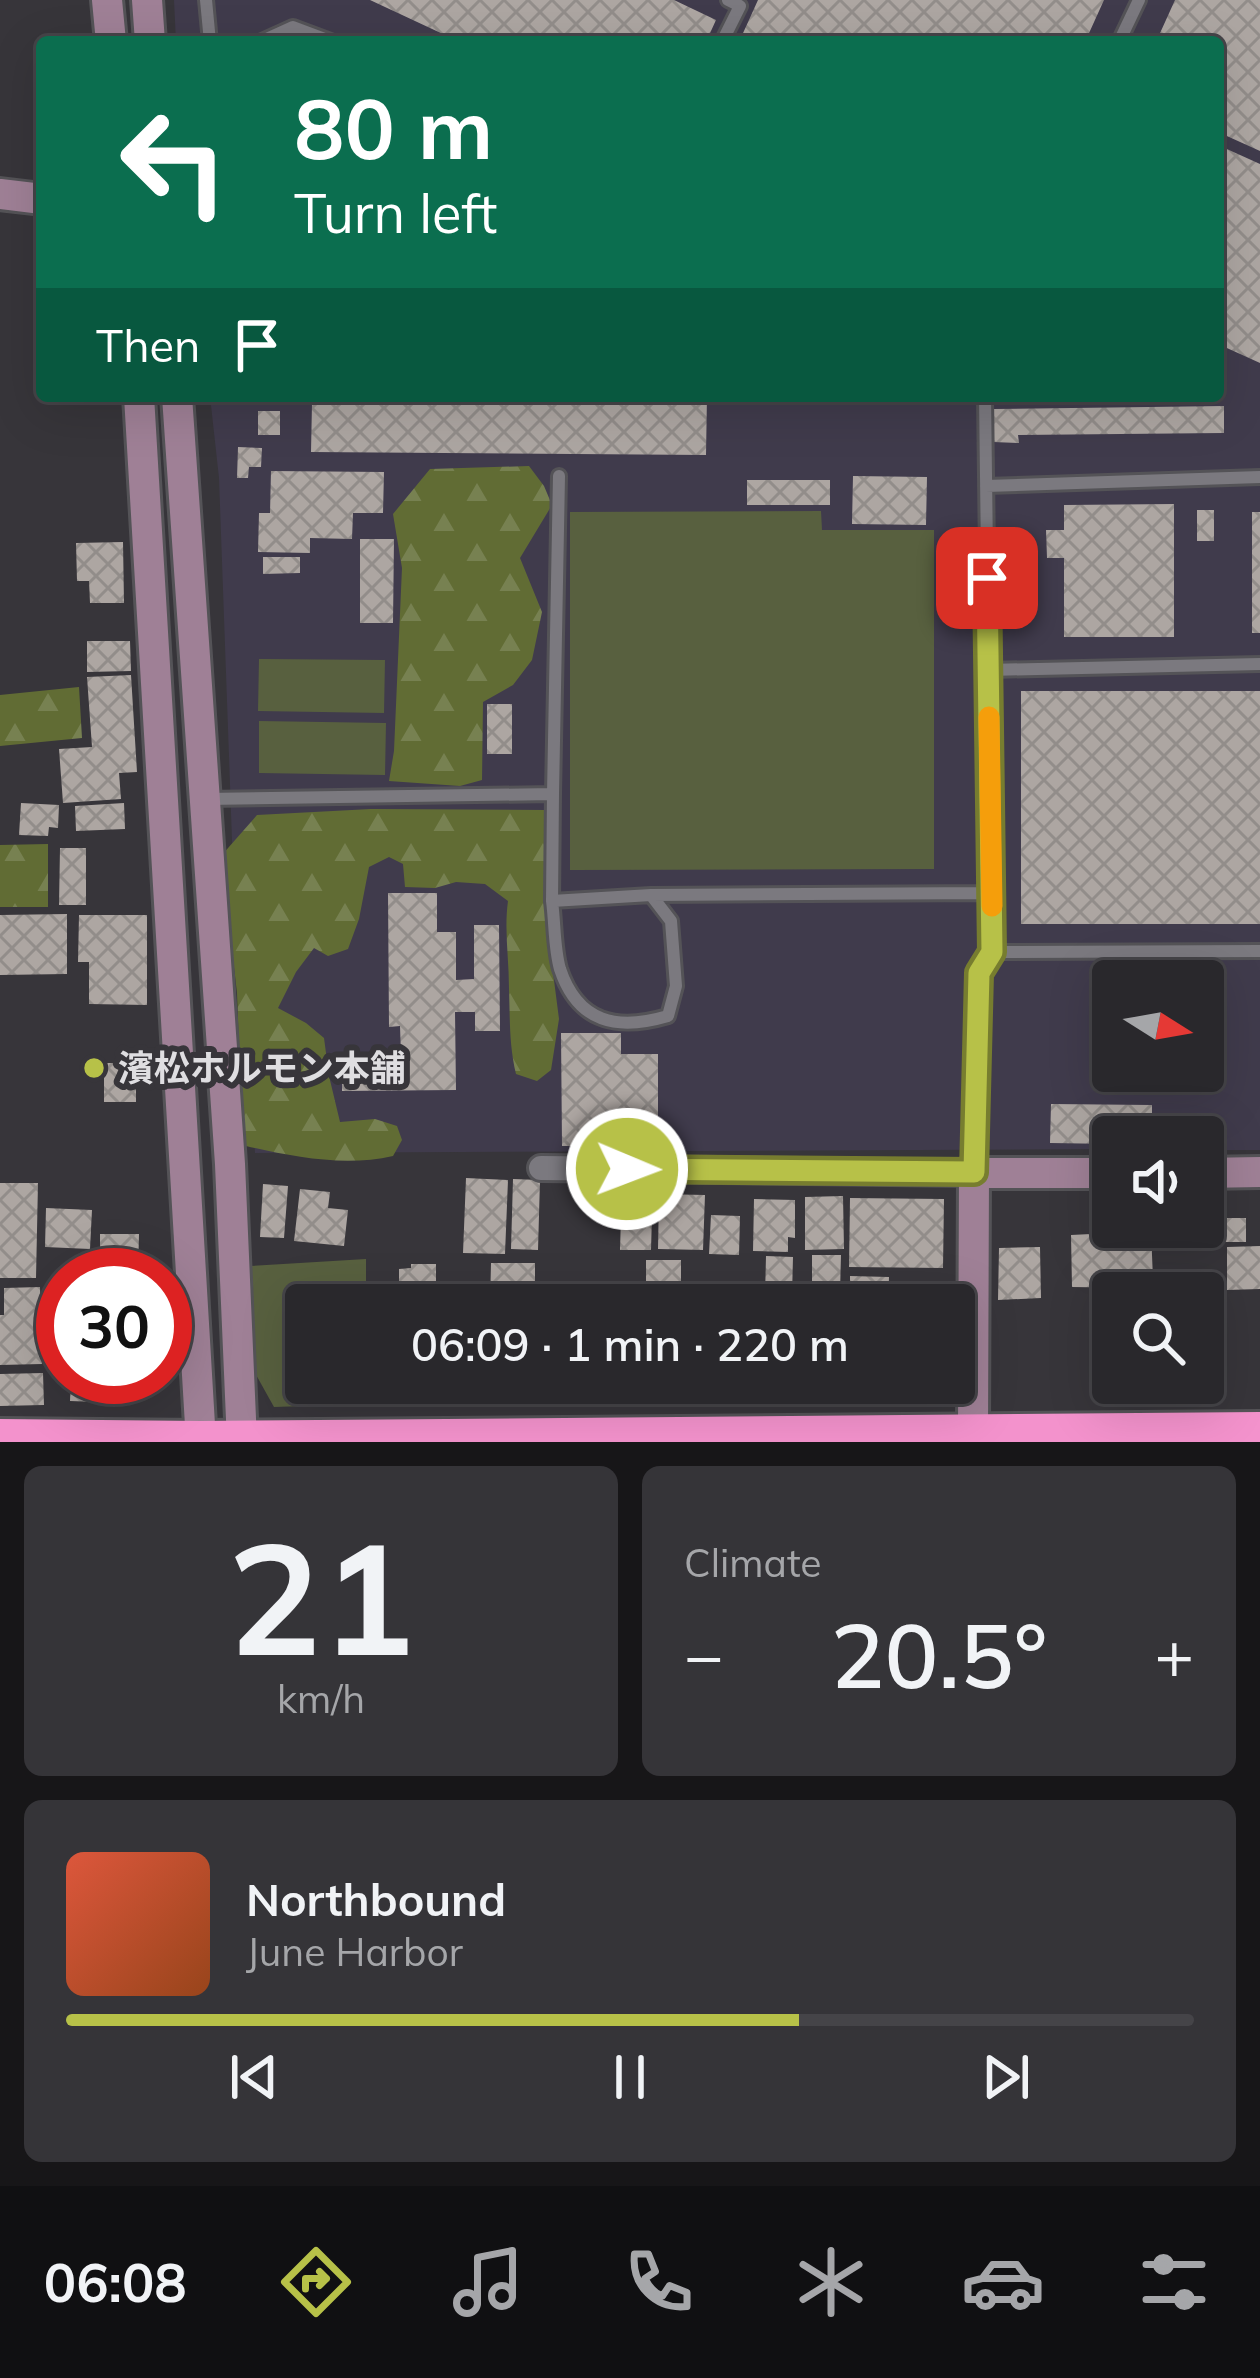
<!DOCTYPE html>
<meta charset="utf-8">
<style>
:root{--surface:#29282c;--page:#353438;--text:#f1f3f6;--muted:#a5a6a9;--line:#454448;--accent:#b7c148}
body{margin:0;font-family:Mulish,"Noto Sans JP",sans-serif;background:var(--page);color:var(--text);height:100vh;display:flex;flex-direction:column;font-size:45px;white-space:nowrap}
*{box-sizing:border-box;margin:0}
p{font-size:39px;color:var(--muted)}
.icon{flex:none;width:66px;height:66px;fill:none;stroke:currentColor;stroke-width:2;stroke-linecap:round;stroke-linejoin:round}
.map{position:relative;height:1442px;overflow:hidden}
.sheet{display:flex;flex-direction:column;gap:24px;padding:24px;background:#171618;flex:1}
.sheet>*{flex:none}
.hud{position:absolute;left:36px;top:36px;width:1188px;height:366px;border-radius:12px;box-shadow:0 12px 48px #0002,0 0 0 3px var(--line);background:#0b6e4f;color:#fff;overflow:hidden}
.needle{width:78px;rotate:101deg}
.controls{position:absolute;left:1092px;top:960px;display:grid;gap:24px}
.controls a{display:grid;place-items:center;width:132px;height:132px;border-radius:12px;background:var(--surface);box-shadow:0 12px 48px #0002,0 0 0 3px var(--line);font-size:60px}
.speed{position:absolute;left:36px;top:1248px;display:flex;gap:24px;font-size:60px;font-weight:700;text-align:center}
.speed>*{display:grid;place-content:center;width:156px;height:156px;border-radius:50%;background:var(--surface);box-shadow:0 12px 48px #0002,0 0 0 3px var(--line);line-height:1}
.speed .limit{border:18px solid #d22;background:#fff;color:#111}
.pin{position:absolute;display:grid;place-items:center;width:102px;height:102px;color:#fff;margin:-51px;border-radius:24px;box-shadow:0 6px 18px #0006}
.me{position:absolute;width:132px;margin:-66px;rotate:91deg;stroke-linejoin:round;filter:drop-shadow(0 0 9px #0008)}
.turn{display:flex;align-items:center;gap:42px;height:252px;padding:0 60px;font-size:54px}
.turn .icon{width:156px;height:156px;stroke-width:2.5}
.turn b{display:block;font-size:84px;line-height:102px}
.then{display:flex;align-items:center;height:114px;padding:0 60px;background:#0003;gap:24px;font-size:45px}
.big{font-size:90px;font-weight:600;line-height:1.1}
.sheet .card{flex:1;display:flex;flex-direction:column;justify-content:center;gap:18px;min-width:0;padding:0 42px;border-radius:18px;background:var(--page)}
.sheet .dial{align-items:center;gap:0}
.dial b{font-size:156px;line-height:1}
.song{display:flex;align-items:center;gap:36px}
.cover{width:144px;height:144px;border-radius:18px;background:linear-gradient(135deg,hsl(10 70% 55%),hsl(20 70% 35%))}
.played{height:12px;border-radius:6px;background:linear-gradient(90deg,var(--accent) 65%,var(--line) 65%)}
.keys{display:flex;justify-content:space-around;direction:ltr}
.heat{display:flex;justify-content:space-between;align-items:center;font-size:66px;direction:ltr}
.sheet .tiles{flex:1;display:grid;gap:24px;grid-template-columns:1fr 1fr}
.card:last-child{grid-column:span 2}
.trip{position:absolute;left:285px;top:1284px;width:690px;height:120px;border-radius:12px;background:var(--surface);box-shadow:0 12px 48px #0002,0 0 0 3px var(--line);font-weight:600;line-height:120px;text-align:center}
.menu{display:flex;height:192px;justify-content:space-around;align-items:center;background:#101012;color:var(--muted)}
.menu .icon{width:84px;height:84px}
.menu .on{color:var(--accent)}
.menu b{font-size:54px;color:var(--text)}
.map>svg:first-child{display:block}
</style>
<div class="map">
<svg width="1260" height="1442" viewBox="0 0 1260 1442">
<defs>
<pattern id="forest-firs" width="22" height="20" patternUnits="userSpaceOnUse" patternTransform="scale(3)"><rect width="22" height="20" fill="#616c34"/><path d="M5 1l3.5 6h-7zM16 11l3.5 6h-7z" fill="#778151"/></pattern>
<pattern id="building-cross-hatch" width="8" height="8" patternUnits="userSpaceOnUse" patternTransform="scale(3)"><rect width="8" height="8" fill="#ada6a2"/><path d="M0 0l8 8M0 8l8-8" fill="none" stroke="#928d8a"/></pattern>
</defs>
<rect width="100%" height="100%" fill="#37353a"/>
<path fill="#403b4c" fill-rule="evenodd" d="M174 0H1260V1150H1203V1137H1113V1149L255 1153 232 840 219 478 210 396H1218V42H176ZM1113 981H1203V1071H1113Z"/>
<path fill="url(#forest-firs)" d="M529 466 544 486 552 505 520 558 542 612 532 660 513 685 483 702 482 780 460 786 389 781 394 751 402 568 393 514 430 469Z
M79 687 82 738 0 746V695Z
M371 809 545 810 547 926 559 1019 551 1070 537 1081 516 1074C509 1045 510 1018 509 988 509 959 504 930 508 901L485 884 456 882 435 888 405 887 403 864 389 857 369 867 359 919 348 949 328 956 314 948 296 972 278 1008 306 1023 324 1038 329 1076 340 1122 375 1119 397 1126 402 1140 393 1156C345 1167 293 1157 246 1146L240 1075 237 993 221 856 257 815Z
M48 844V907H0V845Z"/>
<path fill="#58603f" d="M821 511 822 530H934V869L570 870V512Z
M259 659 385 660 384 713 258 711Z
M259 721 386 723 385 775 259 773Z
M366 1259V1305H306V1383H367V1404L274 1407 255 1373 250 1266Z"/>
<path fill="url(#building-cross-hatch)" d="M370 0H674L716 20 706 42H460Z
M758 0H1104L1085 42H739Z
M1175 0H1260V151L1218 132V42H1156Z
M1218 145 1260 164V363L1218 344Z
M303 396H707L706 455 311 452 312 403H303Z
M1224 406V433L1018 435 1019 443 993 442V409Z
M258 411H280V435H258Z
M238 447 262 448 261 467H249L248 478H237Z
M271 471 384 472 383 513H353L352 539 310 538V553L258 552 259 513H270Z
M853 476 927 477 926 525 852 524Z
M747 480H830V505H747Z
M1174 504V637H1064V558H1047L1046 530H1064V505Z
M1197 510H1214V541H1197Z
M1252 512H1260V633H1252Z
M360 539H394L393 623H360Z
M123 542 124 603H90L89 581H77L76 543Z
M263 557H300V573L263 574Z
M87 641H130L131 671 87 672Z
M131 675 137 772 119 773 121 799 63 803 59 749 92 747 87 677Z
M1021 691H1260V924H1021Z
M487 704H512V754H487Z
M21 803 59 805 58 828 49 827 48 836 19 835Z
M124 803 125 829 76 831 75 806Z
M60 848H86V905H59Z
M388 893H437V932H456V980L474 979V925H499L500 1031H475V1012H455L456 1090 342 1091V1056H401L400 1026 389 1027Z
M67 914V974L0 975V915Z
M79 915H147V1005L89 1004V962H78Z
M561 1033H621V1054H658V1132H590V1146H562Z
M104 1063H136V1102H104Z
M1051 1104 1152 1105V1137H1113V1144L1050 1143Z
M466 1178 508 1180 505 1254 463 1253Z
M513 1179 540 1180 538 1250 511 1249Z
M0 1183H38L36 1278H0Z
M263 1184 288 1186 284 1238 260 1237Z
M300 1189 330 1192 328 1208 348 1210 344 1246 294 1241Z
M659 1194 705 1195 703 1250 658 1249Z
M843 1196 844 1249 805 1250V1197Z
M850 1198 944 1199 943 1268 849 1267Z
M754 1199 795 1200V1238L788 1237V1252L753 1251Z
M46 1208 92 1210 90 1249 45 1247Z
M711 1215 740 1216 739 1255 709 1254Z
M621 1216H652L651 1250H620Z
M1212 1218H1246V1242H1211Z
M1163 1227H1199V1245L1163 1244Z
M1151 1231 1153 1279H1139V1288L1072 1287 1071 1235Z
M100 1234H139L138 1275H83V1254H100Z
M1260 1246V1289L1227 1290V1247Z
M1040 1247 1041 1298 998 1300 999 1248Z
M812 1255H841L840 1293H812Z
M766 1256 793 1257 792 1296H765Z
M646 1260H681V1305H646Z
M491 1263H535V1305H490Z
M411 1264H436V1305H399V1269L411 1268Z
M850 1276 889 1277 888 1305H850Z
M1186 1281 1213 1285 1207 1325H1203V1293H1184Z
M40 1287 42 1364 0 1365V1315H4V1288Z
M58 1301H63V1357H57Z
M1203 1336 1216 1337 1213 1395 1183 1394V1383H1203Z
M43 1373 44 1405 0 1406V1374Z
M71 1377H98L97 1402 70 1401Z
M409 1383H442V1405H409Z
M505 1383H539V1395L504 1394Z
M574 1383H592L591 1394H573Z
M759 1383H797L796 1395H759Z"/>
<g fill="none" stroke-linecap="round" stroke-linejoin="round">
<defs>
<path id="lane" d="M206 0 210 42
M260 42 293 27 333 42
M722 42 740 6 728 0
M1119 42 1139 0
M985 396 992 952 1260 951
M986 486 1260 477
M989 670 1260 664
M206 799 553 794 559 476
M651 895 991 893
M552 901C555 923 554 948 560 969 578 1023 617 1031 668 1016L676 986 671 921 651 895 552 901 553 794
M974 1171 979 973 992 952"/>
<path id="street" d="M541 1168 974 1173"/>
<path id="secondary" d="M107 0 111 42
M147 0 150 42
M0 194 42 199
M139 396 201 1442
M177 396 230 1164 242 1442
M1203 1173 1260 1172
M973 1431 974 1173H1113"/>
<path id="highway" d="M0 1437 201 1439 1260 1430"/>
</defs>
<use href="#lane" stroke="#545357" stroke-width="18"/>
<use href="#street" stroke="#545357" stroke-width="30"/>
<use href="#secondary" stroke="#545357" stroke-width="36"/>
<use href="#highway" stroke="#545357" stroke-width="42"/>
<use href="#lane" stroke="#7b797f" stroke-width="12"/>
<use href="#street" stroke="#7b797f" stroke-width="24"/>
<use href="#secondary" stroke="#9f8096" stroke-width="30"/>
<use href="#highway" stroke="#f392cc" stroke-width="36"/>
</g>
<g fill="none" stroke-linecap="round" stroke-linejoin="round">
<defs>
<path id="route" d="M627 1169 974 1172 979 973 992 952 987 578"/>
</defs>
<use href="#route" stroke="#777d2f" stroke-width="30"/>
<use href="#route" stroke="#b7c148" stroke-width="21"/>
<path stroke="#f59e0b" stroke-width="21" d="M989 717 992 906"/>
</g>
<circle fill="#b7c148" stroke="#37353a" stroke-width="4.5" cx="94" cy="1068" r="12"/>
<g text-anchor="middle" stroke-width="12" stroke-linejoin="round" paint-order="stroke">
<g font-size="36" font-weight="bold" fill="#dfdee1" stroke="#37353a" text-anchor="start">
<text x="118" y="1081">濱松ホルモン本舗</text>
</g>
</g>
</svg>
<div class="controls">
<a><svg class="needle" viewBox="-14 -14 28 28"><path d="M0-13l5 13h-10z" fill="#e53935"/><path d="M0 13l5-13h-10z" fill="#a5a6a9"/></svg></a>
<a><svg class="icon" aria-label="sound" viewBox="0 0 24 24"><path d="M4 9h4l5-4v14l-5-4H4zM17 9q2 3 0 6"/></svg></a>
<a><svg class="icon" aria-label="search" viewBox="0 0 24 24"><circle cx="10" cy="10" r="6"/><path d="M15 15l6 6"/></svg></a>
</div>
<div class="speed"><div class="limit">30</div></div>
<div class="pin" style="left:987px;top:578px;background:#d93025"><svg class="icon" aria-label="arrive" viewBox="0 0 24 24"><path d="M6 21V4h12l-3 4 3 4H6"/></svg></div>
<svg class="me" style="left:627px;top:1169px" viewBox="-20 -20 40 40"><circle r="17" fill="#b7c148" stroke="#fff" stroke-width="3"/><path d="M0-11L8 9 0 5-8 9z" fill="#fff"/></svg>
<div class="trip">06:09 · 1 min · 220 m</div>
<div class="hud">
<div class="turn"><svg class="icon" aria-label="left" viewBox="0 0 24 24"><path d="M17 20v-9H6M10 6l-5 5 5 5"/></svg><div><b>80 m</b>Turn left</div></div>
<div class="then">Then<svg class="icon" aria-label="arrive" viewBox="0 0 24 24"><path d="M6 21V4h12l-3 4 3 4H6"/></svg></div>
</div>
</div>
<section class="sheet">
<div class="tiles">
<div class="card dial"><b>21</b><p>km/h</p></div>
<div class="card"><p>Climate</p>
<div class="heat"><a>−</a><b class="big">20.5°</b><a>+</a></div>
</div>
<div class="card">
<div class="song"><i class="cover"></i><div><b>Northbound</b><p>June Harbor</p></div></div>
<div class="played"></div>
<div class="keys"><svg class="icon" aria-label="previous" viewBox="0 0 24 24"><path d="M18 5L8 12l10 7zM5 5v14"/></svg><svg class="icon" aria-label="pause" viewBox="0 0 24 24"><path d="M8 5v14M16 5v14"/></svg><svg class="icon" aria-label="next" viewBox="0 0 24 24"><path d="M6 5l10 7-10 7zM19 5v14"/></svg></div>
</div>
</div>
</section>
<nav class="menu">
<b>06:08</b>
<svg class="icon on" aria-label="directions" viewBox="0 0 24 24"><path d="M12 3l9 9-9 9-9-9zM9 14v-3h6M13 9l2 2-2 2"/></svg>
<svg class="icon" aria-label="music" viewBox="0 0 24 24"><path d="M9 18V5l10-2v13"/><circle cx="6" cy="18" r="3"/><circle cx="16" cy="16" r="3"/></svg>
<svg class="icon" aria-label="phone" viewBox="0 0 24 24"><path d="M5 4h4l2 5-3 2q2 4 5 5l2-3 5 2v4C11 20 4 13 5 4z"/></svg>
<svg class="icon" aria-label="climate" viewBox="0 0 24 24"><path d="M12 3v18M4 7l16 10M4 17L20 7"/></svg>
<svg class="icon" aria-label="car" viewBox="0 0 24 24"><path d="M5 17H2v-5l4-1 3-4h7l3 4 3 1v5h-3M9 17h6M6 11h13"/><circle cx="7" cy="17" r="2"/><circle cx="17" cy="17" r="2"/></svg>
<svg class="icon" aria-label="filters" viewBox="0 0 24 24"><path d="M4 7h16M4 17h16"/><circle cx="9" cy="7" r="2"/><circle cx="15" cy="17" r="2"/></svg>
</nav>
